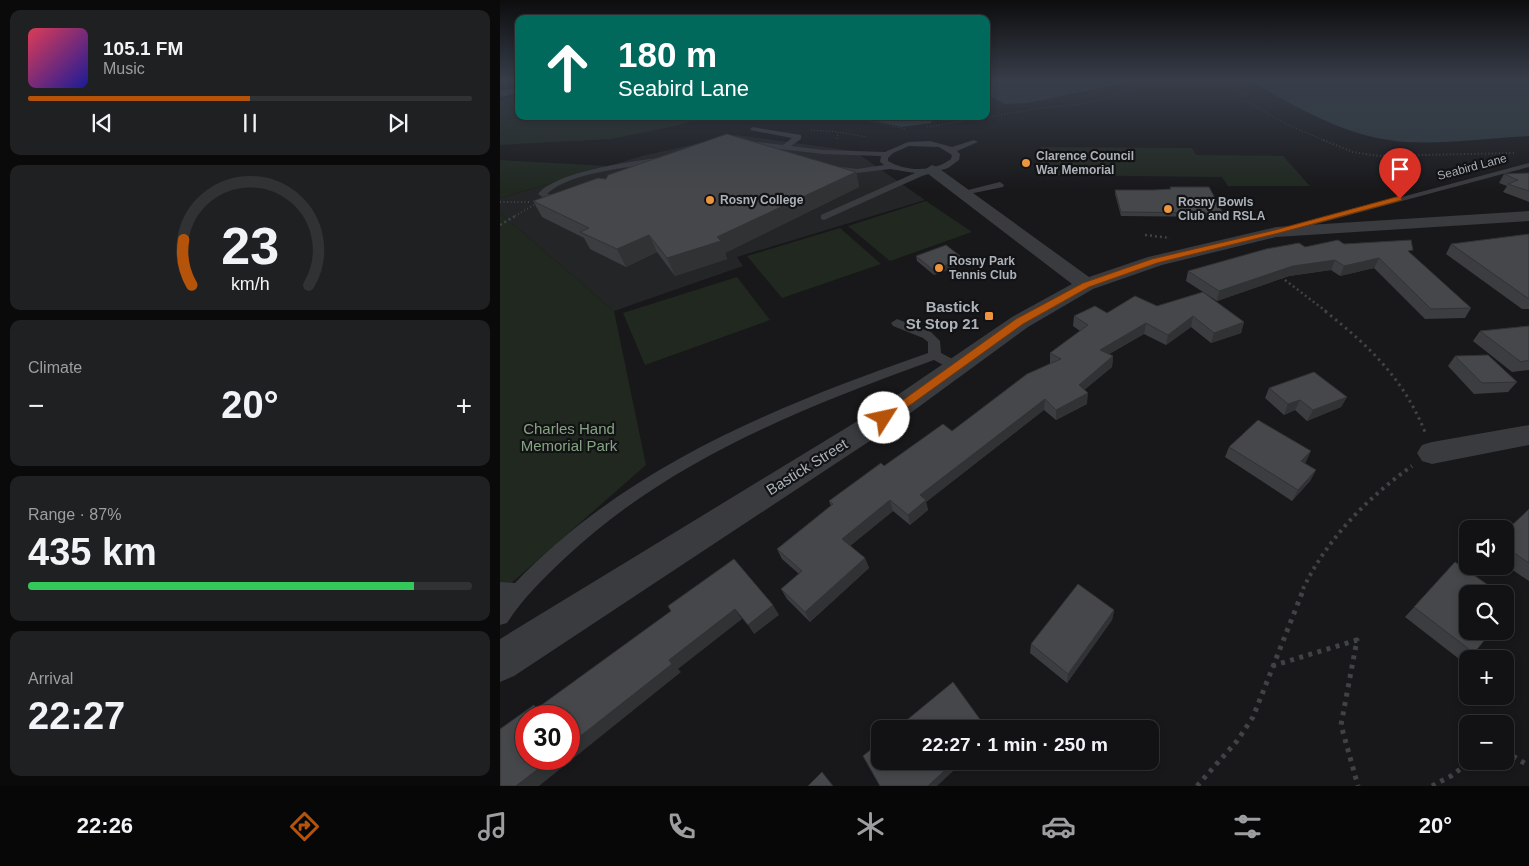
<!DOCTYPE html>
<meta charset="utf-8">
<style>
:root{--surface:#121214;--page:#1f2022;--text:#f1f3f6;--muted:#9c9ea0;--line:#313234;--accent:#b45309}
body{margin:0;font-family:Arial,sans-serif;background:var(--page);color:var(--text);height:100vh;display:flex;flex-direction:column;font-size:19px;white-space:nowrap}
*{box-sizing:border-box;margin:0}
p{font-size:16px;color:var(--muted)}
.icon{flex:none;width:28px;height:28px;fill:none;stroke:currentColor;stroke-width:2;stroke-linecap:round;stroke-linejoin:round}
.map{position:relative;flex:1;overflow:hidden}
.panel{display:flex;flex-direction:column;gap:10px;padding:10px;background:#0a0a0b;width:500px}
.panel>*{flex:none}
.top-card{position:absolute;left:15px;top:15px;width:475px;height:105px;border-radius:10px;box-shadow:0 2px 8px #0003,0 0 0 1px var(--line);background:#00695c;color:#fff;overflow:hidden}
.fabs{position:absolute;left:959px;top:520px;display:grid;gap:10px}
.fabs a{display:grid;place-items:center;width:55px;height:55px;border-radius:10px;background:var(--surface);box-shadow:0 2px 8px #0003,0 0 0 1px var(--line);font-size:25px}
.speed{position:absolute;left:15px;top:705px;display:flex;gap:10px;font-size:25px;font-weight:700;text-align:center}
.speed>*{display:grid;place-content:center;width:65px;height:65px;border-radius:50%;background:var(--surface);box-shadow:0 2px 8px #0003,0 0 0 1px var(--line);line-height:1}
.speed .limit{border:8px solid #d22;background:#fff;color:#111}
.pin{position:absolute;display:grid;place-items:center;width:42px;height:42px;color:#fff;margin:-51px -21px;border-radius:50% 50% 50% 0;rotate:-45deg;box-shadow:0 0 5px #0007}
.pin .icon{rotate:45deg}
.me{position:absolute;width:55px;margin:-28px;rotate:55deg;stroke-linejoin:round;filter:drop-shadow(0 0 4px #0008)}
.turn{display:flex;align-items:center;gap:18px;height:105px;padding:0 20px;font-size:22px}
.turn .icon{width:65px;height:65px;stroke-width:2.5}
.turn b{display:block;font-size:35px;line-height:42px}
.big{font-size:38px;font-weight:800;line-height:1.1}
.panel .tile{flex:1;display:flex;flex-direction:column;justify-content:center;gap:8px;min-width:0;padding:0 18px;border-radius:10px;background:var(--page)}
.panel .dial{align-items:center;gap:0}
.dial svg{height:130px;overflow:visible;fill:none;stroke:var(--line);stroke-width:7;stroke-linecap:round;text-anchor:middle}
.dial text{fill:var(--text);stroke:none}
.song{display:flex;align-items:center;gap:15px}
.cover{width:60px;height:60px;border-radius:8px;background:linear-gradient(135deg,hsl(350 70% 55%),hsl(240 70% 35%))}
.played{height:5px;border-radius:2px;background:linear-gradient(90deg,var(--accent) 50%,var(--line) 50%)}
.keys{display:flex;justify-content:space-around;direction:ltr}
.heat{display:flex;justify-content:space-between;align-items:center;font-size:28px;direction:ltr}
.charge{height:8px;border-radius:4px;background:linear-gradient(90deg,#34c759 87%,var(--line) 0)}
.trip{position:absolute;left:371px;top:720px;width:288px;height:50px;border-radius:10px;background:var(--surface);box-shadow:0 2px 8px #0003,0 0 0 1px var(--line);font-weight:800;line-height:50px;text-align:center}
.tabs{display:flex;height:80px;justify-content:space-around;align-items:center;background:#070708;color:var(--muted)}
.tabs .icon{width:35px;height:35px}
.tabs .selected{color:var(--accent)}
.tabs b{font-size:22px;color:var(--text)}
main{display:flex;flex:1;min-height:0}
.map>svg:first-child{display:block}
</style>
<main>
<section class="panel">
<div class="tile">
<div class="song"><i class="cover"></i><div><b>105.1 FM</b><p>Music</p></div></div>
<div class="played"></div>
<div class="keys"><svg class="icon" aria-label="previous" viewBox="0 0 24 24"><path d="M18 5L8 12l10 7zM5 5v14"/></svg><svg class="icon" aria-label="pause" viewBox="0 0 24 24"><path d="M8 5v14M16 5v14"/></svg><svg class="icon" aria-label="next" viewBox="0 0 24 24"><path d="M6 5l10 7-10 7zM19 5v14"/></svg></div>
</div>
<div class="tile dial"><svg viewBox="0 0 100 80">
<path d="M14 69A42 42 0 1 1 86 69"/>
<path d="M14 69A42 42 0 0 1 9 41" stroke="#b45309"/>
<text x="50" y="56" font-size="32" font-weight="700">23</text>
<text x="50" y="72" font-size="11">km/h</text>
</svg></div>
<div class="tile"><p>Climate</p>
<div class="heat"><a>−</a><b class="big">20°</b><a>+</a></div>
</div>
<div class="tile"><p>Range · 87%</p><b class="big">435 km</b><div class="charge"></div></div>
<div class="tile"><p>Arrival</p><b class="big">22:27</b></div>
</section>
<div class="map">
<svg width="1029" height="786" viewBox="0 0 1029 786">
<rect width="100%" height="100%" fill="#18181a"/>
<path fill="#242527" d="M236 135 354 151 425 200 237 257 243 266 114 311 0 213V198L142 156Z"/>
<path fill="#202820" d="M19 95V116H207L179 125 111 139 0 145V101Z
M540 147 692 148 696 155 783 156 810 186H728L722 177 541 175Z
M0 160 109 166 0 198Z
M426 201 472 232 390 261 348 226Z
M0 213 114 311 146 465 0 593Z
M340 228 381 264 282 298 247 256Z
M237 277 270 320 145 365 123 313Z"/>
<path fill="#2e3a3e" d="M486 81H634L528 103 505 104 486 94Z
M751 81H1029V136C989 138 947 144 907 142 850 139 799 109 751 81Z
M351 116H437L431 123 402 127Z"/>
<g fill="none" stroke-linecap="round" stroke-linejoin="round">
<path stroke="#3f4246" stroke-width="1" stroke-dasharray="1 2" stroke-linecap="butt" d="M705 81 738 90 746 101 788 125 826 141
M345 116 406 129
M427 127 542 108 589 103 648 85 683 81
M311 130 338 132
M337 139 338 132 367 137"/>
<path stroke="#3f4246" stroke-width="2" stroke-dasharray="1 2.5" stroke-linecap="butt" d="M823 140 853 152 879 156 1014 153
M0 202H31
M15 216 34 205"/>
<path stroke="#3f4246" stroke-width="2.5" stroke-dasharray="2 3" stroke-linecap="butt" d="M0 225 17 215
M645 235 670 238
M781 277 827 312"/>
<path stroke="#3f4246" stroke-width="3" stroke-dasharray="2.5 4" stroke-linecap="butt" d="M825 311C870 347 903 378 925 432"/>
<path stroke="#3f4246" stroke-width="4" stroke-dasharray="3 4.5" stroke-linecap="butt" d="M803 589C826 540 868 497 912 466"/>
<path stroke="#3f4246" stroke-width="5" stroke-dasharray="4 5.5" stroke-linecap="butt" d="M772 666 857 640 841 725 858 786
M1005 751 1029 766
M697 786 737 741 753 717 804 588
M932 786 951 776 971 761"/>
<path fill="#393b3f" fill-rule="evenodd" d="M252 127 301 135V139L291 146 323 150 385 152 408 142 430 141 452 147 474 140 478 142 457 151 460 154 459 160 448 168 422 176 324 220 321 219V215L415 173 390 169 357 173 329 168 333 166 357 169 384 165 380 162 381 156 323 154 236 144 235 142 239 140 283 145 292 138 250 130ZM409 146 439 147 452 155 451 159C434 172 406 172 388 161V158L393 153Z
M165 157 169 159 168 161C137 167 70 171 47 194L66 196V200L48 201 38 194C57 171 134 161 165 157Z
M1029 163V167L779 234 771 232Z
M500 182 504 185 503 187 464 195 460 192Z
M397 319 431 332 440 341 441 353 462 364 464 367 462 370H452L434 360C302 408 169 460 65 558 44 578 23 598 7 623L0 625V582L15 583C128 465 277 406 428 353V342L423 338 393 326 391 323Z"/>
<path fill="#393b3f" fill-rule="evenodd" d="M19 87V93L0 97V91Z
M432 165 437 167 589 277 648 257 776 227 1029 211V221L776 237 662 265 593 289 528 327 394 425 14 676 0 682V639L374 411 512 317 572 284 427 173 424 170Z
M1029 425V445L932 464 922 461 917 453 922 445 932 442Z"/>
</g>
<path fill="#3b3d40" d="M356 172 359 187 225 253 227 259 175 276 157 252 126 267 90 249 84 238 42 217 33 201 106 179Z
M1029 173V202L1003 192 1007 186 999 183 1004 174Z
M670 187 723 213 722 217 621 216 615 194V190H654L670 189Z
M1029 234V309H1022L946 254 951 244Z
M844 244 911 254 971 308 965 318 925 319 874 268 840 276 831 270 789 276 717 301 686 281 688 271 805 247Z
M416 256 464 259V264L434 275 417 261Z
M657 306 744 322 741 333 711 343 691 327 666 345 644 334 609 354 613 356 612 367 584 390 587 404 556 420 544 410 426 502 428 510 410 525 393 511 350 546 365 558 369 568 310 622 287 599 281 589 299 574 282 559 277 549 331 506 329 501 384 466 452 431 550 363V353L580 331 573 326 574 316 607 313Z
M1029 326V370L1012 372 973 341 980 331Z
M955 356 1017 382 1008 392 974 394 948 366Z
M769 388 847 397 841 407 807 421 795 410 784 415 765 398Z
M729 447 806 462 804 463 816 470 810 481 792 501 725 457Z
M1029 509V581L1005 565V532Z
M955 562 974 653 963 662 905 617Z
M614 610 612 620 567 683 530 653 531 644Z"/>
<path fill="#303234" d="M356 172 359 187 225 253 227 259 175 276 167 258 217 237Z
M149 235 157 252 126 267 117 249Z
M879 258 874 268 840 276 844 266Z
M464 259V264L434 275 433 270Z
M835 260 831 270 789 276 717 301 719 291 793 266Z
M693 316 691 327 666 345 668 335Z
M744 322 741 333 711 343 714 333Z
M646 323 644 334 599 360 600 350Z
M613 356 612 367 578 395 579 385Z
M588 393 587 404 556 420V410Z
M847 397 841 407 807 421 813 410Z
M545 399 544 410 426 502 428 510 410 525 408 515 420 495Z
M800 400 795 410 784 415 788 404Z
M811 451 806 462 796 472 801 461Z
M816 470 810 481 792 501 798 490Z
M390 500 393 511 346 549 342 539Z
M365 558 369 568 310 622 305 612Z
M273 605 279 615 254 634 248 625Z
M235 609 242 619 178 669 181 672 39 786H16L51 759H69V745L169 660Z
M614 610 612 620 567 683 568 674Z
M455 761H464L437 786H428Z"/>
<path fill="#45474a" stroke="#303234" d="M227 134 356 172 217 237 221 241 167 258 149 235 117 249 80 232 89 228 33 201 98 178 106 179 108 175Z
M1029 173V191L1008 184 1018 180 1004 174Z
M670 187H709L723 213 621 212 615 190H654L671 189Z
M1029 234V299L951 244Z
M838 240 844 244 911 240 913 250 908 251 971 308 931 309 879 258 844 266 835 260 793 266 719 291 688 271 766 249 799 243 805 247Z
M446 245 464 259 433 270 416 256Z
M703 292 744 322 714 333 693 316 668 335 646 323 600 350 613 356 579 385 588 393 556 410 545 399 420 495 426 500 408 515 390 500 342 539 365 558 305 612 281 589 302 571 277 549 333 504 329 501 381 463 384 466 443 424 452 431 527 374 561 359 550 353 588 325 574 316 595 306 607 313 635 296 657 306Z
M1029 326V360L1021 362 980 331Z
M988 355 1017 382 982 383 955 356Z
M814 372 847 397 813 410 800 400 788 404 769 388Z
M758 420 811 451 801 461 816 470 798 490 729 447Z
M1029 509V563L1005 547V532Z
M234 559 273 605 248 625 235 609 169 660 172 664 69 745V716H26V759H51L16 786H0V729L34 705 36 709 171 611 168 606Z
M955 562 1001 594H968V631H992L974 653 914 607Z
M578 584 614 610 568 674 531 644Z
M1005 596 1014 603 1005 614Z
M453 682 487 729H396Z
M380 742V761H455L428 786H380L363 756Z
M322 772 333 786H308Z"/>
<linearGradient id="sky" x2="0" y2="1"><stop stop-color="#0d0d0e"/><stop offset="0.42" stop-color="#373d49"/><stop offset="1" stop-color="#373d49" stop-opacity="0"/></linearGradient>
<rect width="1029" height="191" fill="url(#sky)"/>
<path fill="#b45309" stroke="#753606" d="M900 196 902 200 779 233 657 263 589 287 523 324 388 421H379L378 418 516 319 583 283 652 259 775 230Z"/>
<g fill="#ec943e" stroke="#131315" stroke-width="2">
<circle cx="526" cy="163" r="5"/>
<circle cx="210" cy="200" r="5"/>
<circle cx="668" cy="209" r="5"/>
<circle cx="439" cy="268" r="5"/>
<rect x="484" y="311" width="10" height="10" rx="2.5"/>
</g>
<g text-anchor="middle" stroke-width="4.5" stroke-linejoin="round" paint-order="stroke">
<g font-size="12" font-weight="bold" fill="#abb2b9" stroke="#131315" text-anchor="start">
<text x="536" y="160">Clarence Council<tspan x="536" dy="14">War Memorial</tspan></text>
<text x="220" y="204">Rosny College</text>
<text x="678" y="206">Rosny Bowls<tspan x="678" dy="14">Club and RSLA</tspan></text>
<text x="449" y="265">Rosny Park<tspan x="449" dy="14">Tennis Club</tspan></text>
</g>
<g font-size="12" fill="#abb2b9" stroke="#131315">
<text transform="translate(972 167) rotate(-15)" y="4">Seabird Lane</text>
</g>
<g font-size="15" font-weight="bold" fill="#abb2b9" stroke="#131315" text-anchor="end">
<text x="479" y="312">Bastick<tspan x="479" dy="17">St Stop 21</tspan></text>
</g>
<g font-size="15" fill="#86a483" stroke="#131315">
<text x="69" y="434">Charles Hand<tspan x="69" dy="17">Memorial Park</tspan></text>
</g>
<g font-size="15" fill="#abb2b9" stroke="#131315">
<text transform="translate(307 467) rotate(-32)" y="5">Bastick Street</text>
</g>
</g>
</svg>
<div class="fabs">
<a><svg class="icon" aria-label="sound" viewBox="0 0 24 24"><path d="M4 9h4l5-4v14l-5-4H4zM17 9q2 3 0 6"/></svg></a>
<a><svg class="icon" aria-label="search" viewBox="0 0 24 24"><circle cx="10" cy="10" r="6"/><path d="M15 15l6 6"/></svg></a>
<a>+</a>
<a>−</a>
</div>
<div class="speed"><div class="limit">30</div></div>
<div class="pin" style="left:900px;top:199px;background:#d93025"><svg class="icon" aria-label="arrive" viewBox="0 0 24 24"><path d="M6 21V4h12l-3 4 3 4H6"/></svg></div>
<svg class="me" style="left:384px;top:418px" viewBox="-20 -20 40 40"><circle r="19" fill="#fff"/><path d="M0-13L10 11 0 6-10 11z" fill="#b45309"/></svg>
<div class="trip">22:27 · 1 min · 250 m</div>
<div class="top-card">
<div class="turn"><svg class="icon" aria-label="ahead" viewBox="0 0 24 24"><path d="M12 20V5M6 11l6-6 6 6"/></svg><div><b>180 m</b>Seabird Lane</div></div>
</div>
</div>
</main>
<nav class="tabs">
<b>22:26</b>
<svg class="icon selected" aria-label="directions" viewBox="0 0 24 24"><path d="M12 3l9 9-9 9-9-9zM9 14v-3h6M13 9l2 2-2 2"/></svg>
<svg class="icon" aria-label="music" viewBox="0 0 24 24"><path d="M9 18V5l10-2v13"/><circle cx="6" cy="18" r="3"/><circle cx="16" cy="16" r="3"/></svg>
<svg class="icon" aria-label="phone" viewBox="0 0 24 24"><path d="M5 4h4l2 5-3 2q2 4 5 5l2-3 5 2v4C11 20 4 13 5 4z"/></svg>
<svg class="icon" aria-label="climate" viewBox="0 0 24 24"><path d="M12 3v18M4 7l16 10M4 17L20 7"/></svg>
<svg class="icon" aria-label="car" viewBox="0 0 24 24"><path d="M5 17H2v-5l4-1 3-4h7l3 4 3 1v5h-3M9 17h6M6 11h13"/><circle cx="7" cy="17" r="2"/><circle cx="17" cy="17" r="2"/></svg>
<svg class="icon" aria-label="filters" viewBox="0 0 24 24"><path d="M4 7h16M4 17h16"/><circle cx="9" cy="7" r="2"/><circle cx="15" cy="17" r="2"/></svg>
<b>20°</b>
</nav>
